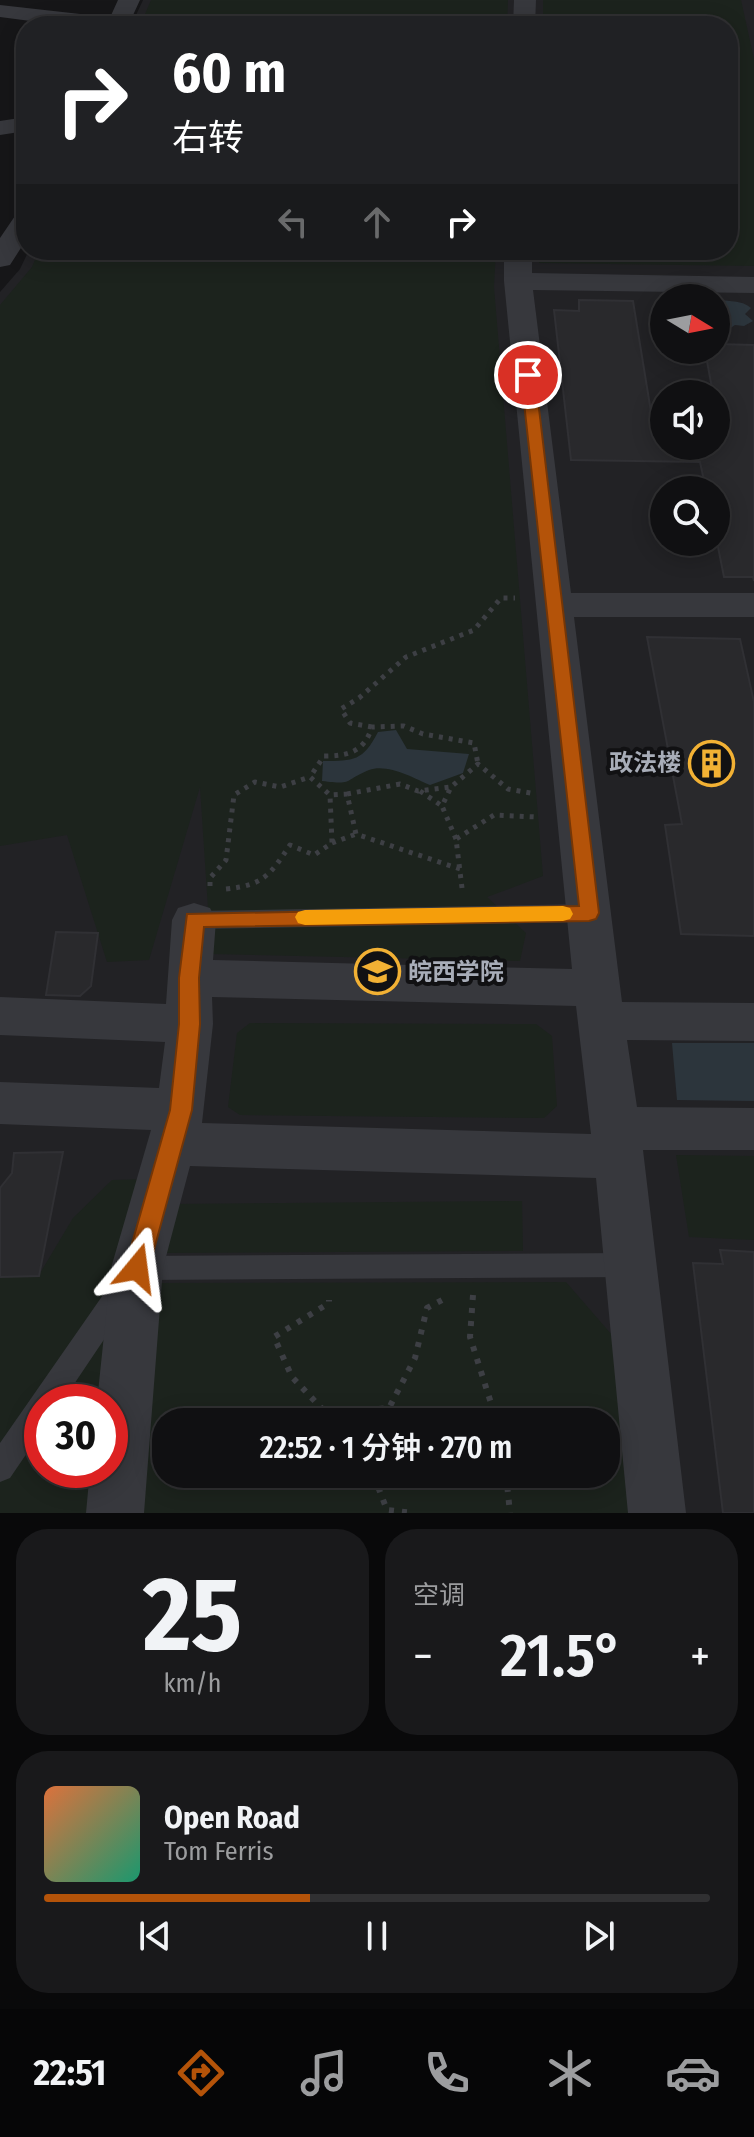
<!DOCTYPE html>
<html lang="zh">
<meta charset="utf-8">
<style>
:root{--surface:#101012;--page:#19191b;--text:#f1f3f6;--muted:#9c9d9f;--line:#303032;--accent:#b45309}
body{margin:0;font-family:"Fira Sans Condensed","Noto Sans SC",sans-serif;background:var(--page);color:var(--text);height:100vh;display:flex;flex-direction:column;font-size:30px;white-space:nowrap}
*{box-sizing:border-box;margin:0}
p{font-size:26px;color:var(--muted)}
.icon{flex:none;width:44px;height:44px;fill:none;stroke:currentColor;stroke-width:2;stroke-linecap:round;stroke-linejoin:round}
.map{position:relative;height:1513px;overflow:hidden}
.sheet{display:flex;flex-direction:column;gap:16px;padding:16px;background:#09090a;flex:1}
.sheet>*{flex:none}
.top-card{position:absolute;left:16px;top:16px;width:722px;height:244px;border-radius:32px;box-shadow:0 4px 20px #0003,0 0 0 2px var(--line);background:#202124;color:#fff;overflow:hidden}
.needle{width:52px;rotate:100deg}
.fabs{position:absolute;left:650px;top:284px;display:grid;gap:16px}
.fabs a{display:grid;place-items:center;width:80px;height:80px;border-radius:50%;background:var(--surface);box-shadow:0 4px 20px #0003,0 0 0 2px var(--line);font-size:40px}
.speed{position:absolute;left:24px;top:1384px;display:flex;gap:16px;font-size:40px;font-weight:700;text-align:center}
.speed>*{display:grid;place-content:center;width:104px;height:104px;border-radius:50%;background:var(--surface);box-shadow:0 4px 20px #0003,0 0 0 2px var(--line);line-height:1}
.speed .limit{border:12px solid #d22;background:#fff;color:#111}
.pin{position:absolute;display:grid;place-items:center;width:68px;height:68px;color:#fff;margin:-34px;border:4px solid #fff;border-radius:50%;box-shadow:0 2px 8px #0007}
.me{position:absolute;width:88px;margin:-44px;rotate:16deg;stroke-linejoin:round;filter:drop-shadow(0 0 6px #0008)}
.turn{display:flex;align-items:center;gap:28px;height:168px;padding:0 24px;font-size:36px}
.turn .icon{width:104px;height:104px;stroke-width:2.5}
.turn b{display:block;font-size:56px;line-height:68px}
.lanes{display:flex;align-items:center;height:76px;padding:0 24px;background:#0003;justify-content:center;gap:40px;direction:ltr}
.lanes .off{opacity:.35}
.big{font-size:60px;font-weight:600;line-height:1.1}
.sheet .tile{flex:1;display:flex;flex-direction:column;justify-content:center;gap:12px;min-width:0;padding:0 28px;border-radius:32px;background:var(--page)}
.sheet .dial{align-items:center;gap:0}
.dial b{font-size:104px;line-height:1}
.song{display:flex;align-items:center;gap:24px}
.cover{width:96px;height:96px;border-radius:12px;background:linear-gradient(135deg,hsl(20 70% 55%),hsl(160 70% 35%))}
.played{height:8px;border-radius:4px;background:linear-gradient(90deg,var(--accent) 40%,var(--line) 40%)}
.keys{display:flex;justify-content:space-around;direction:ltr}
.heat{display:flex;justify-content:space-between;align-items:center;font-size:44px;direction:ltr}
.sheet .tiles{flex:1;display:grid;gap:16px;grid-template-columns:1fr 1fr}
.tile:last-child{grid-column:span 2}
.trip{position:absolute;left:152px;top:1408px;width:468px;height:80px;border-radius:32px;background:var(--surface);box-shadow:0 4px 20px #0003,0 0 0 2px var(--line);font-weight:600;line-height:80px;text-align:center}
.tab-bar{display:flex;height:128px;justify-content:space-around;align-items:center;background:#060607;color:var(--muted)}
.tab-bar .icon{width:56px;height:56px}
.tab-bar .selected{color:var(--accent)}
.tab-bar b{font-size:36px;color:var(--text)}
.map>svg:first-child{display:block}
</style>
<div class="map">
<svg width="754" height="1513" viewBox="0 0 754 1513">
<rect width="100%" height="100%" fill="#161618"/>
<path fill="#222225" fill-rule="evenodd" d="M143 0H754V1513H0V292L20 269 29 250H728V26H131ZM664 298H716V350H664ZM664 394H716V446H664ZM664 490H716V542H664ZM42 1402H110V1470H42ZM166 1422H606V1474H166Z"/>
<path fill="#1c231d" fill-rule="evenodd" d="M151 0H508L507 26H140Z
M543 0H741L754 59V266L539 263V250H728V26H543Z
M39 250H496L494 287 543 876 487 897 526 933 520 961 211 954 200 787 149 960 107 962 67 835 0 846V305L32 267Z
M250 1023 536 1024 552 1036 557 1106 544 1118 240 1115 228 1107 237 1033Z
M676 1155 754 1156V1240L689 1237Z
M146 1179 102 1402H42V1470H96L92 1513H0V1277L39 1275 73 1218 112 1180Z
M522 1201 523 1251 160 1253 173 1204Z
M566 1282 612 1335 630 1513H135L155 1283ZM166 1422H606V1474H166Z"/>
<path fill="#2c353c" d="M716 298C728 303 741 299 751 308L745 314 753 321 744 326 735 325 729 329H716Z
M396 730 407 749 469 754 463 773 430 785C414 778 387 763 369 770 342 781 355 785 322 781L323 761C354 761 363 761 378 732Z
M672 1043H754V1101L677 1100Z"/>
<path fill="#29292c" stroke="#303034" stroke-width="2" d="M579 300 633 301 651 412H664V446H716V394H713L705 350H716V344L754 345V581L753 577H724L716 537V490H706L700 462 571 460 554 310 579 311Z
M647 637 740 639 754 702V936L681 934 665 825 682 824Z
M56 932 98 933 91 986 80 996 46 995Z
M63 1152 39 1276 0 1277V1188L12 1173 14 1153Z
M720 1250 754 1252V1513H723L693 1263 723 1264Z"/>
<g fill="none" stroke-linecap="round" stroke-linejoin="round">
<path stroke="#3d3f44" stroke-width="5" stroke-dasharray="4 6" stroke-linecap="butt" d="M372 727 350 723 341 709 359 698 406 657 474 630 501 598H515
M420 791 442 806
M347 794 400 784 418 791 450 787
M456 839 442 806 451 787 478 764 508 789 536 794
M332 843 356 834
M460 869 356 834 347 794 330 795 310 777 324 756C348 756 364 752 372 727L404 726 423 734 474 743 478 764
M210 886V878L226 860 234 795 255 782 280 787 310 777
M462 888 456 839 494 815 537 817
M226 889C264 885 270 875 290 845L314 855 332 843 330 795"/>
<path stroke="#3d3f44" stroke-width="6" stroke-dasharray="5 8" stroke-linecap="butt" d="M473 1295 470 1337 497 1422
M327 1414 389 1408 415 1358 427 1308 442 1300
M328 1422 327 1414 292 1377 274 1337 329 1303V1300
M359 1474 375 1479 387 1510 414 1513
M506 1474 510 1513"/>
<path fill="#37383d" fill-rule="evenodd" d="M589 904 597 907 600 913 597 919 589 922 194 929 186 926 183 920 186 914 194 911Z
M631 1253 640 1256 644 1265 640 1274 631 1277 144 1280 62 1402H42V1431L10 1478 0 1482V1443L128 1259 137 1256Z"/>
<path fill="#37383d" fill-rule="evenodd" d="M118 0H140L128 26H69L0 17V5L98 16 108 22Z
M514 0H536L535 26H513Z
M26 117V131L0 135V121Z
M26 211V240L10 265 0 267V238L17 213Z
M504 250H532V273L754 277V293L533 290 571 593H754V617H574L622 1002 754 1003V1041L627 1040 637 1107 754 1108V1150H643L686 1513H628L596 1178 190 1166 163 1268 144 1513H86L90 1470H110V1402H97L111 1268 151 1130 0 1124V1082L159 1088 165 1042 0 1035V997L166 1004 172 920 178 908 194 903 210 908 216 920 213 960 572 969 504 281ZM212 997 576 1006 591 1134 202 1123 213 1024Z"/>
</g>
<path fill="#b45309" stroke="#753606" stroke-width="2" d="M528 371 535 375 599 913 596 919 589 921 204 927 199 978 200 1024 192 1110 149 1268 145 1276 137 1279 128 1276 125 1268 170 1110 179 1024V978L187 914 579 906 521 375Z"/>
<path fill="#f59e0b" d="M563 906 570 908 573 914 570 919 563 921 305 925 298 923 295 917 298 912 305 910Z"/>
<defs>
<symbol id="building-ring" viewBox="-11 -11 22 22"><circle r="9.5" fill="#111113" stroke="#f2b134" stroke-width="1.5"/><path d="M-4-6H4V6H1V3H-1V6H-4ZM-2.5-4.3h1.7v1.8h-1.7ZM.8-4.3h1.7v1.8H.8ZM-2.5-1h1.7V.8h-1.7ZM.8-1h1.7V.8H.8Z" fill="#f2b134"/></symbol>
<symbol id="university-ring" viewBox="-11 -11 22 22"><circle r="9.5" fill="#111113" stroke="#f2b134" stroke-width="1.5"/><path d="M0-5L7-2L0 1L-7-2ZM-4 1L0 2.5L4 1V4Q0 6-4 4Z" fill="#f2b134"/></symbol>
</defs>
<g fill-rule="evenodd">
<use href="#building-ring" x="686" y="738" width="51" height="51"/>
<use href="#university-ring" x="352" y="946" width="51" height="51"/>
</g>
<g text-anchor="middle" stroke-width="8" stroke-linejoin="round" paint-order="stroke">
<g font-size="24" font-weight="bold" fill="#a8adb8" stroke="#111113" text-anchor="end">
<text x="681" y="771">政法楼</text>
<text x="408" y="980" text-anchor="start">皖西学院</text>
</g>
</g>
</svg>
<div class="fabs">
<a><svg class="needle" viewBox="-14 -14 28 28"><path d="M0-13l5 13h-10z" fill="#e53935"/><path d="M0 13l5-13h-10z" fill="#9c9d9f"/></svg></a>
<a><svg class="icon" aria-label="sound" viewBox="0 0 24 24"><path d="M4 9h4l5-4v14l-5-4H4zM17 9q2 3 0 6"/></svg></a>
<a><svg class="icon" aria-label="search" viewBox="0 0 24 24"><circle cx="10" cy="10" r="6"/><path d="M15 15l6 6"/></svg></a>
</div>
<div class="speed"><div class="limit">30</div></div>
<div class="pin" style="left:528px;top:375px;background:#d93025"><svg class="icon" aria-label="arrive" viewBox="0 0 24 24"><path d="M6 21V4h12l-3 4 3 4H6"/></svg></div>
<svg class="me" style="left:137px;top:1268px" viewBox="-20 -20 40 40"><path d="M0-17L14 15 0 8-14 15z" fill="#b45309" stroke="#fff" stroke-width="4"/></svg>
<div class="trip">22:52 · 1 分钟 · 270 m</div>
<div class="top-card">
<div class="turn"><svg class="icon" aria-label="right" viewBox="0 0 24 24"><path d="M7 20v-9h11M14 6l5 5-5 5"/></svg><div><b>60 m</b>右转</div></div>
<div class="lanes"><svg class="icon off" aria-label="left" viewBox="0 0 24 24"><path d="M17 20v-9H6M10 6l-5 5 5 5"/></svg><svg class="icon off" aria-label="ahead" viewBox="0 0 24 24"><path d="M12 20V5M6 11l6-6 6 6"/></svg><svg class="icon" aria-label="right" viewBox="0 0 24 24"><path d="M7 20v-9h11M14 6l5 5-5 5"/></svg></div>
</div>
</div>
<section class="sheet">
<div class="tiles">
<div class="tile dial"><b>25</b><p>km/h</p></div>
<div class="tile"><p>空调</p>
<div class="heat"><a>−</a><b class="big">21.5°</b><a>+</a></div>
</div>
<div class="tile">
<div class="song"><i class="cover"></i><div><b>Open Road</b><p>Tom Ferris</p></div></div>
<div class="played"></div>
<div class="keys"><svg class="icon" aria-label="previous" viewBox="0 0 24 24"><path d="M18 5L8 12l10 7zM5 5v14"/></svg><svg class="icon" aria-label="pause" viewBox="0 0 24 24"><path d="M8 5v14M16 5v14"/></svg><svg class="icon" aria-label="next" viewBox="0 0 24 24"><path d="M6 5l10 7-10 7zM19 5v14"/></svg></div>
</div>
</div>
</section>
<nav class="tab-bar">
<b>22:51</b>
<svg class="icon selected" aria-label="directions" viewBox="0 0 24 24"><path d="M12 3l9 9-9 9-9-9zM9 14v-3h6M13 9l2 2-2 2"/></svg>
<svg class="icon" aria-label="music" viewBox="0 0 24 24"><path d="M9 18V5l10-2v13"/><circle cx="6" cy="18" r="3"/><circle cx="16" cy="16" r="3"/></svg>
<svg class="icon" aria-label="phone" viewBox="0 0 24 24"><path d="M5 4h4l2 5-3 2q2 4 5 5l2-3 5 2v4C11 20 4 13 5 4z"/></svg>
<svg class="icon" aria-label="climate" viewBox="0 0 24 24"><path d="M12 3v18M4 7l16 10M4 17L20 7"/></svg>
<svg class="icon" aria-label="car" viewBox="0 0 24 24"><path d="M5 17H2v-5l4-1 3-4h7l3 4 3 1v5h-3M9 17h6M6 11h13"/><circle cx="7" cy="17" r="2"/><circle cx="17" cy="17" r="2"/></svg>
</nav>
